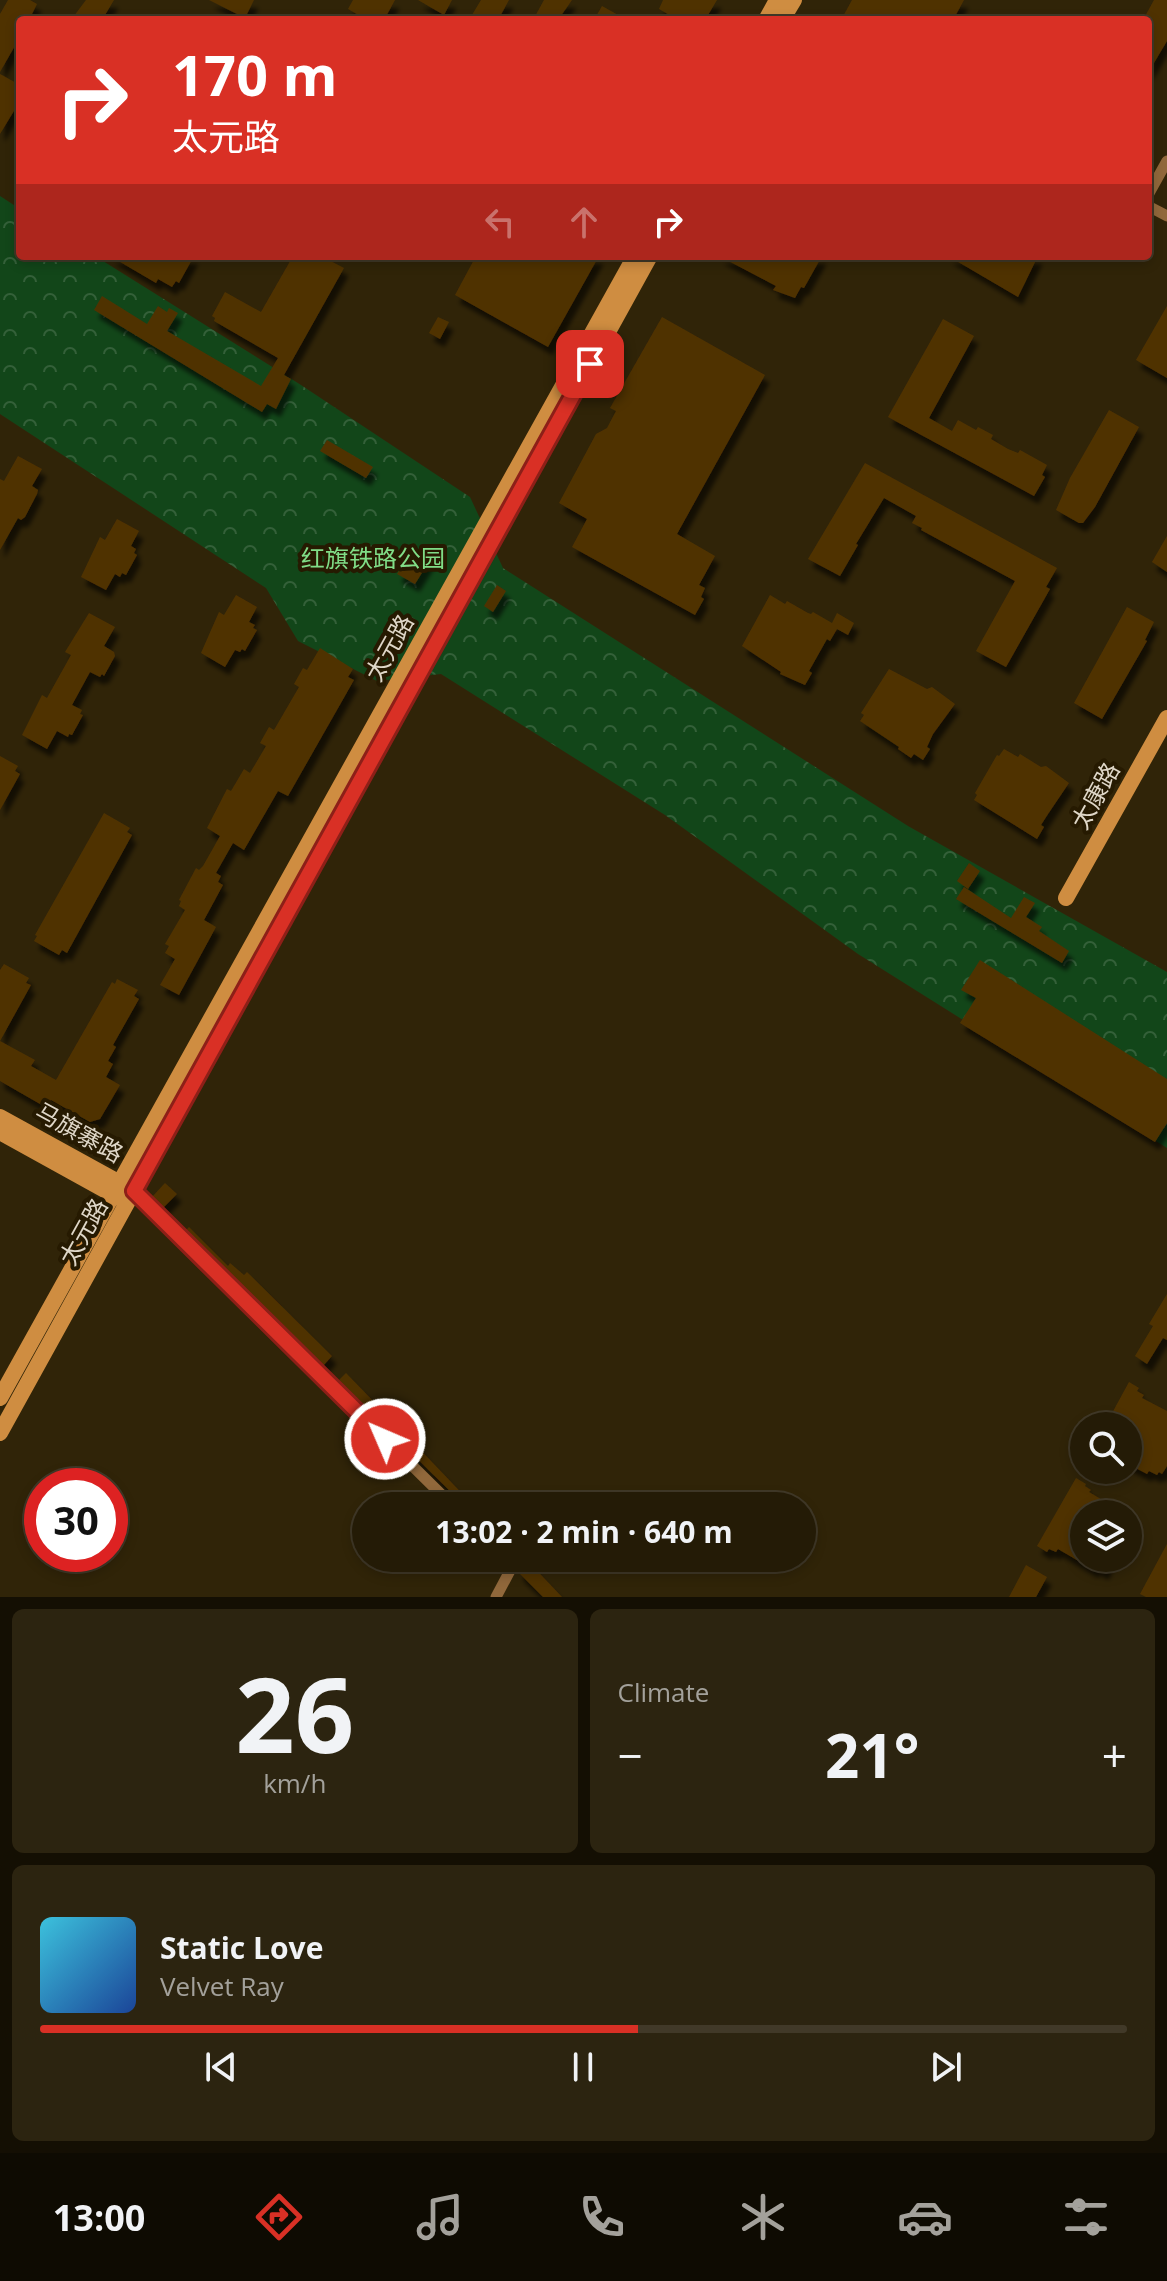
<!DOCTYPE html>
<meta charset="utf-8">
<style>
:root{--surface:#241b06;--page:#2c2410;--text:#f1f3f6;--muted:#a3a19b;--line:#413928;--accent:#d93025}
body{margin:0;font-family:"Open Sans","Noto Sans SC",sans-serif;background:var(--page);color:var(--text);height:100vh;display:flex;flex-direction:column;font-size:30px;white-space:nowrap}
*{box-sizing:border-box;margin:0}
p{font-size:26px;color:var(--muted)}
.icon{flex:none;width:44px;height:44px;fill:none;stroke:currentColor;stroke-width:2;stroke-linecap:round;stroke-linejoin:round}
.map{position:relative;height:1597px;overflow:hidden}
.drawer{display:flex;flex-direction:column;gap:12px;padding:12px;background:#140f03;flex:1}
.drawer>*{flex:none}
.hud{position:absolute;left:16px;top:16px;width:1136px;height:244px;border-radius:8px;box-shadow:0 4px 12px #0003,0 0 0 2px var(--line);background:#d93025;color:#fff;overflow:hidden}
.tools{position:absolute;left:1070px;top:1412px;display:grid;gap:16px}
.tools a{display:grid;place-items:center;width:72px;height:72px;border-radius:50%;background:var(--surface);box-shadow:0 4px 12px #0003,0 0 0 2px var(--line);font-size:40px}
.speed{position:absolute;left:24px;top:1468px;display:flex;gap:16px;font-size:40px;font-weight:700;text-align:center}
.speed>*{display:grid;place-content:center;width:104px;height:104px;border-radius:50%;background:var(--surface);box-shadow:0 4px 12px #0003,0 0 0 2px var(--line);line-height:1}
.speed .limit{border:12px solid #d22;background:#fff;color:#111}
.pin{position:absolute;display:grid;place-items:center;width:68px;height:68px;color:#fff;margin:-34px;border-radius:16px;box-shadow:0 4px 12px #0006}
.me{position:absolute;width:88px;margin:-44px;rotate:315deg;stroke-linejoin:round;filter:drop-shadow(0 0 6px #0008)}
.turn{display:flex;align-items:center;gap:28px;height:168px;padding:0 24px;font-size:36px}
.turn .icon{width:104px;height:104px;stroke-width:2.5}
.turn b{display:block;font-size:56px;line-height:68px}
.lanes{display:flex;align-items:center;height:76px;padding:0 24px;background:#0003;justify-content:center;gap:40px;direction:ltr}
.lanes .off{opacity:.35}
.big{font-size:60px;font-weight:700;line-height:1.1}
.drawer .tile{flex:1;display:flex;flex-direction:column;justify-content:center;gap:12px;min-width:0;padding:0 28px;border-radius:12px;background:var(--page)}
.drawer .dial{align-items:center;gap:0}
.dial b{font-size:104px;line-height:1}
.song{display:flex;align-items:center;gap:24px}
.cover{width:96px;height:96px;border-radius:12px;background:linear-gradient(135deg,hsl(190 70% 55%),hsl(220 70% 35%))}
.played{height:8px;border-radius:4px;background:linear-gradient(90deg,var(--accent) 55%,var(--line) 55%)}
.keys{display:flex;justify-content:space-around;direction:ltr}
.heat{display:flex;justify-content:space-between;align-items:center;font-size:44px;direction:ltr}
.drawer .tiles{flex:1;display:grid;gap:12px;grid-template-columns:1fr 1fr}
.tile:last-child{grid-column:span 2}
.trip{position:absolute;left:352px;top:1492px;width:464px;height:80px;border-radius:40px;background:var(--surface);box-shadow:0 4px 12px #0003,0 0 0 2px var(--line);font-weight:700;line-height:80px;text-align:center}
.tabs{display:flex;height:128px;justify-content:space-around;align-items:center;background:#0e0b02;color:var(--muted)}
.tabs .icon{width:56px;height:56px}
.tabs .selected{color:var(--accent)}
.tabs b{font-size:36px;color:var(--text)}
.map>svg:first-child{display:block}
</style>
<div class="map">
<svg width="1167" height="1597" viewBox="0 0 1167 1597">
<defs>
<pattern id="park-crowns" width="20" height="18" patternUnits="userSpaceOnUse" patternTransform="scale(2)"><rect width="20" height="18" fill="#124619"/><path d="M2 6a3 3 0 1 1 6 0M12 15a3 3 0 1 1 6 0" fill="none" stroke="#346039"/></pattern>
<filter id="shadow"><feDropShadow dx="4.5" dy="8" stdDeviation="2" flood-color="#0009"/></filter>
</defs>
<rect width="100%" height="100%" fill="#302408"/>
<path fill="url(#park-crowns)" d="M0 196 20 209V256H95L301 385 470 497 503 568 908 826 1167 972V1148L858 954 665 815 441 674 377 681 298 641 266 588 0 414Z"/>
<path fill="#503203" filter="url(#shadow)" d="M8 0H30L37 4 31 16 28 14 25 20H20V37L0 72V14Z
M86 0H114L102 20H71Z
M209 0H254L245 18Z
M353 0H395L384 20H367L348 9Z
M418 0H452L444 15Z
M481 0H509L498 20H472L474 17 472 15Z
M544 0H572L558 20H533Z
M663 0H717L705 20H692L681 14 678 20 659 9Z
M852 0H964L953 20H841Z
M1154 0H1167V41L1148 73V20H1143Z
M602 6 627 20H594Z
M0 74 18 84 16 88 20 91V101L0 134Z
M110 256H194L179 283 176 281 172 287 158 279 156 283Z
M293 256H321L344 268 284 375 291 379 276 409 267 404 262 412 94 310 102 296 147 324 158 306 167 312 169 308 178 313 167 331 261 386 278 358 214 321 215 318 212 316 225 292 261 312Z
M476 256H599L548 347 455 295Z
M719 256H822L804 288 801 287 795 298 773 290 776 286Z
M948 256H1038L1018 297Z
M1167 306V378L1136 360Z
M438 317 449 322 440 339 429 333Z
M662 317 765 375 677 534 715 556 699 585 705 588 701 597 704 599 695 615 572 547 587 519 559 503 596 434 607 428 616 411 610 408Z
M943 319 974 336 929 418 952 431 958 420 976 430 978 427 993 435 991 439 1008 449 1018 453 1020 450 1047 465 1042 475 1045 477 1034 496 888 417Z
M1109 410 1139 427 1095 507 1083 523H1079L1056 510 1070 478Z
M327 440 373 467 366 478 320 451Z
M18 456 42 469 32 486 38 490 37 494 25 517 21 520 18 518 0 550V479L4 481Z
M865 463 1057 568 1046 587 1050 589 1006 667 976 651 1015 581 921 530 922 528 912 523 916 516 884 498 856 544 858 545 840 576 808 559Z
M117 519 139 531 131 546 136 549 134 553 137 555 126 575 122 573 120 577 115 574 106 590 81 577 100 537 105 540Z
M1167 536V572L1152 562Z
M412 549 430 560 415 584 397 574Z
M497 585 506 591 493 612 484 606Z
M236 595 257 607 249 622 255 625 253 628 257 630 245 651 242 649 240 652 235 650 225 667 201 653 219 612 224 615Z
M770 595 785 604 787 601 808 613 811 614 813 612 832 623 837 613 854 623 848 635 837 629 830 641 827 639 809 671 812 673 805 685 780 674 781 672 742 646Z
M1127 607 1154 622 1145 640 1147 641 1102 719 1074 703Z
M89 613 115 627 104 646 114 652 115 656 104 676 102 674 100 677 90 672 72 705 82 710 80 714 83 715 72 735 69 734 68 737 57 731 47 749 22 735 42 695 47 698 71 655 65 652Z
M320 648 353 669 348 677 354 680 288 796 278 791 244 850 233 843 216 873 221 876 218 882 223 885 204 920 216 927 179 995 160 985 175 959 165 953 169 946 165 944 185 910 179 906 181 901 179 900 196 868 199 870 203 866 220 836 207 828 227 789 231 791 244 769 250 773 266 746 260 743 269 727 274 730 299 687 294 684 303 668 307 670Z
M889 669 927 689 932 687 955 704 933 734 927 747 930 749 923 760 914 754 911 758 898 749 899 747 860 721 864 715 861 713Z
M1004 749 1018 757 1020 754 1041 767 1046 766 1069 783 1048 814 1041 825 1044 827 1037 839 974 800 977 795 975 793 997 755 999 756Z
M0 756 18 766 15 771 20 774 0 810Z
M104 813 130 828 127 832 132 835 67 953 62 950 59 955 34 941 37 936 35 935Z
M969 863 980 871 968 889 957 881Z
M964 887 1011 918 1024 897 1035 903 1026 917 1042 927 1039 931 1069 951 1062 963 956 899Z
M980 960 1167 1079V1123L1155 1142 960 1023 976 998 961 990Z
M4 964 29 978 26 983 31 985 0 1041 35 1060 31 1066 56 1080 112 982 115 984 117 979 138 990 134 996 139 999 113 1045 116 1047 108 1061 113 1064 106 1077 120 1085 100 1119 90 1122 51 1100 47 1108 0 1081V970Z
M165 1183 177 1194 163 1208 152 1197Z
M189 1227 228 1266 230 1263 244 1275 247 1272 332 1356 323 1366 186 1230Z
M1167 1294V1340L1163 1338 1147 1364 1135 1356 1153 1326 1149 1324Z
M346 1373 411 1440 474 1506H461L459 1500 338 1381Z
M1129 1382 1139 1388 1137 1391 1144 1395 1142 1398 1167 1411V1466L1162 1474 1159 1472 1157 1475 1149 1471 1147 1474 1128 1464V1426H1105Z
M1076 1478 1086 1484 1085 1486 1091 1490 1089 1492 1126 1514H1084V1558H1111L1104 1572 1096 1567 1094 1570 1058 1549 1056 1552 1049 1549 1047 1552 1037 1546Z
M1167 1544V1597H1146L1140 1594Z
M518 1558H529L527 1560 562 1597H543L519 1573 521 1565Z
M1026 1565 1047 1577 1036 1597H1009Z"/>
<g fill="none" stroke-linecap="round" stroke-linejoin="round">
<path stroke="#91683b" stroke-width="11" d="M1148 195 1167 161
M1148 206 1167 216
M134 1191 453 1506
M496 1597 513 1565 506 1558"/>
<path stroke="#cf8d41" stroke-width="16" d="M766 20 777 0
M782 20 794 0
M1066 898 1167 718
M0 1117 129 1188
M0 1132 121 1199
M0 1398 635 256
M0 1433 650 256"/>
</g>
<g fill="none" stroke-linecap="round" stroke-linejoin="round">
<defs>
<path id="route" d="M385 1439 134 1191 590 364"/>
</defs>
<use href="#route" stroke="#8d1f18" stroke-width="20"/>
<use href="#route" stroke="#d93025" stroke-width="14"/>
</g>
<g text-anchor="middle" stroke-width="8" stroke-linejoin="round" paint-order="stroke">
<g font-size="24" fill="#80dd87" stroke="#261a01">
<text x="373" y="567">红旗铁路公园</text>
</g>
<g font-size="24" fill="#dfd7c8" stroke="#261a01">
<text transform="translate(390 648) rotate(-61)" y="8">太元路</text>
<text transform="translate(1096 796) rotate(-61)" y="8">太康路</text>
<text transform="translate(79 1133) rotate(29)" y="8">马旗寨路</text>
<text transform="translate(84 1232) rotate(-61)" y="8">太元路</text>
</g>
</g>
</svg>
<div class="tools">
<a><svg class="icon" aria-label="search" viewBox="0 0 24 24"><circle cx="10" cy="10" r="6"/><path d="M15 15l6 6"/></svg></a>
<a><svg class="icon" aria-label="layers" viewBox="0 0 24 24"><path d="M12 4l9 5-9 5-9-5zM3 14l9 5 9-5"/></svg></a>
</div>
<div class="speed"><div class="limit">30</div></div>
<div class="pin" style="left:590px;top:364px;background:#d93025"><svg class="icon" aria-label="arrive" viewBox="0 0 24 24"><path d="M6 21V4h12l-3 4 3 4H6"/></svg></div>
<svg class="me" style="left:385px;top:1439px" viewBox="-20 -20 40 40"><circle r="17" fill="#d93025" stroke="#fff" stroke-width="3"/><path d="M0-11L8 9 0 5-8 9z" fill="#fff"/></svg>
<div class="trip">13:02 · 2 min · 640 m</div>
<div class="hud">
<div class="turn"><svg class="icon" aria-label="right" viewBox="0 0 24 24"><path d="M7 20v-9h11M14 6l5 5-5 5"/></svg><div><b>170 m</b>太元路</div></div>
<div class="lanes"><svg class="icon off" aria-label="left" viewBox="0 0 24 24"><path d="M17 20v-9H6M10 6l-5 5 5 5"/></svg><svg class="icon off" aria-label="ahead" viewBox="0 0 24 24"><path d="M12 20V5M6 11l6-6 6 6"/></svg><svg class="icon" aria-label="right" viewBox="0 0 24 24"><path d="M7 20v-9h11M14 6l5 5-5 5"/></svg></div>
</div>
</div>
<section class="drawer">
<div class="tiles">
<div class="tile dial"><b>26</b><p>km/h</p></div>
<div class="tile"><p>Climate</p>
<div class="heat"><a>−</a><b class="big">21°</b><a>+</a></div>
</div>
<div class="tile">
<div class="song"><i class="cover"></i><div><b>Static Love</b><p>Velvet Ray</p></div></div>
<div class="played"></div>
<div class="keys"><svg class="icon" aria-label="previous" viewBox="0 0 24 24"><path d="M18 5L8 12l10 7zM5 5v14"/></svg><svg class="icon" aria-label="pause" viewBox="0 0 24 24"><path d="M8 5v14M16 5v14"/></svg><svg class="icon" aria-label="next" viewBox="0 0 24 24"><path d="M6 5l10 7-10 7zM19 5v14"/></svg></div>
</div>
</div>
</section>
<nav class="tabs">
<b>13:00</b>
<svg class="icon selected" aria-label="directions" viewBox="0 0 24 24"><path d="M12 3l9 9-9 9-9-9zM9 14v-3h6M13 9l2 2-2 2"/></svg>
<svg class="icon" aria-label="music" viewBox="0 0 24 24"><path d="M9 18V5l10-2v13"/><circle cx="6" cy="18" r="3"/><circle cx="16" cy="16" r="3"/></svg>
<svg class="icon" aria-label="phone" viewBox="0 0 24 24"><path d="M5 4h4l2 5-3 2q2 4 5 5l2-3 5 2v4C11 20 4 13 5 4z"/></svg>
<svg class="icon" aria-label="climate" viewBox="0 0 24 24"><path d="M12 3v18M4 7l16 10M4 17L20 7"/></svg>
<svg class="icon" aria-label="car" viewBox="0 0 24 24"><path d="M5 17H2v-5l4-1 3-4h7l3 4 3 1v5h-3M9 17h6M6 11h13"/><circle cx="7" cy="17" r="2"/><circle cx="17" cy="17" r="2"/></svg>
<svg class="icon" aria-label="filters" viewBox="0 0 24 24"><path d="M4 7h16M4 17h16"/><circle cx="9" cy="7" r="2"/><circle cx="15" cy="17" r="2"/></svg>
</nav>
